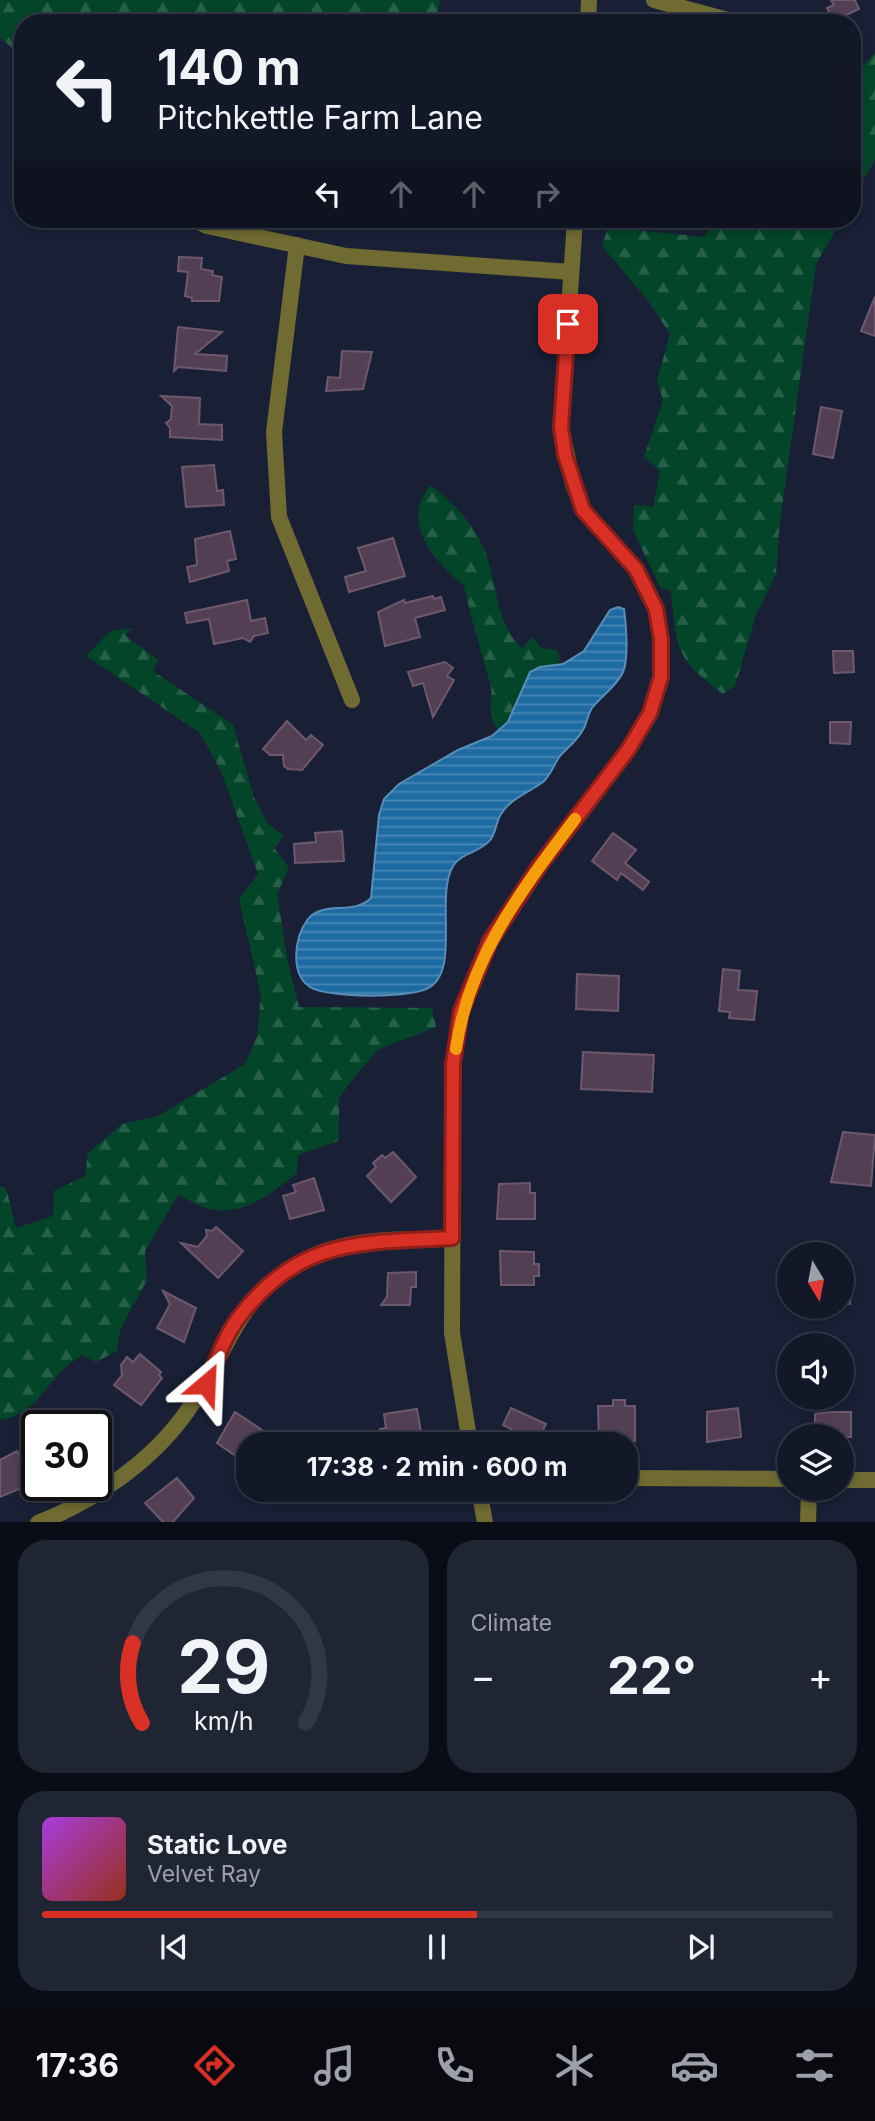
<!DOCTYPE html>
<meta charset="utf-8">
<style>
:root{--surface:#131828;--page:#202534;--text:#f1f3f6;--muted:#9da0a8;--line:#323745;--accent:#d93025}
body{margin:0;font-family:Inter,sans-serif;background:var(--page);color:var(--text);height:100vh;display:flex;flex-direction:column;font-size:26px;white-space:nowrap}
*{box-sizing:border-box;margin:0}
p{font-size:23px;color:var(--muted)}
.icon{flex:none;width:38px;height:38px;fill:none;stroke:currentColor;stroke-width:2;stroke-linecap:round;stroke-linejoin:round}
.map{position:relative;height:1522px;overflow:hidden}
.details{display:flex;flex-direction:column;gap:18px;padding:18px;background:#0a0d16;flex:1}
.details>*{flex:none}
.hud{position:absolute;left:14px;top:14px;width:847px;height:214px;border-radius:28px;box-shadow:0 4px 10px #0003,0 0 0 2px var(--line);background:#131828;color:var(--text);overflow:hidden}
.needle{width:46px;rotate:170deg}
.controls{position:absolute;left:777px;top:1242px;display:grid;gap:14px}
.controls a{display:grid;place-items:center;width:77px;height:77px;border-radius:50%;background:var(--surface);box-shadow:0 4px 10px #0003,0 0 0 2px var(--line);font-size:35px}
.speed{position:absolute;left:21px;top:1410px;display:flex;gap:14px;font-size:35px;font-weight:700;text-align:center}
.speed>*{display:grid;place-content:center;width:91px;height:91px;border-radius:50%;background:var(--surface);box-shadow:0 4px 10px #0003,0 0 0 2px var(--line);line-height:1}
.speed .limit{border:4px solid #111;border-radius:10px;background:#fff;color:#111}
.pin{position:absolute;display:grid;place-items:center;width:60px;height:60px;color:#fff;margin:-30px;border-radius:14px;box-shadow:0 4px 10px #0006}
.me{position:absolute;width:77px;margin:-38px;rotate:26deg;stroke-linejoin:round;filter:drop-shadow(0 0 5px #0008)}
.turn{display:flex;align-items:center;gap:24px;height:147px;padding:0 28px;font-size:32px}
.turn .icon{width:91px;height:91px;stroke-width:2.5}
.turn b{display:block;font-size:49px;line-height:60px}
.lanes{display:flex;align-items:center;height:66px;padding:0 28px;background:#0003;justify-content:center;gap:35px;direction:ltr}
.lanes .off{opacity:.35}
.big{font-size:52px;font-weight:700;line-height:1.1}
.details .card{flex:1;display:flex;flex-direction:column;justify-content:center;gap:10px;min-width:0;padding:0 24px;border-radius:28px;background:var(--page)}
.details .dial{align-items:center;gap:0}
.dial svg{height:182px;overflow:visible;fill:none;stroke:var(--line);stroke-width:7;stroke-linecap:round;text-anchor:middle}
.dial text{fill:var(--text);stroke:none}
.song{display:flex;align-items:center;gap:21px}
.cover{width:84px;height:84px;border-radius:10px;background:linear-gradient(135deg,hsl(280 70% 55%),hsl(10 70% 35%))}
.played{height:7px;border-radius:4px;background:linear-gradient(90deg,var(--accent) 55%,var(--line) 55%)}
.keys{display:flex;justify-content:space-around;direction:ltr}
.heat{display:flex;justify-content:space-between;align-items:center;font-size:38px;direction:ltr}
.details .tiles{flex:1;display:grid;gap:18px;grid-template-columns:1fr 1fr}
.card:last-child{grid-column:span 2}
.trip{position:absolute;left:236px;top:1432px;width:402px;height:70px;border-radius:28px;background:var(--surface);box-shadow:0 4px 10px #0003,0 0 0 2px var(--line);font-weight:700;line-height:70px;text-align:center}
.tab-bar{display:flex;height:112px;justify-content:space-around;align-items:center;background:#080a10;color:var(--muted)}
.tab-bar .icon{width:49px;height:49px}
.tab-bar .selected{color:var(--accent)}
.tab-bar b{font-size:32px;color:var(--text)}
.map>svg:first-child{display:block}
</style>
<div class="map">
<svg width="875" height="1523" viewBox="0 0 875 1523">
<defs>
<pattern id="forest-firs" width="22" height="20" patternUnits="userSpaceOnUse" patternTransform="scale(1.75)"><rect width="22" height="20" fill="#034529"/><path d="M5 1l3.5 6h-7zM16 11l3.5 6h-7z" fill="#276048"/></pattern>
<pattern id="water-rules" width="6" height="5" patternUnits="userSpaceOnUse" patternTransform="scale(1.75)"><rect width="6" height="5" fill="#1e6ba3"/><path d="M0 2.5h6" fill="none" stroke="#4987b4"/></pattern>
</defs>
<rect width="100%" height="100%" fill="#192036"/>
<path fill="url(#forest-firs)" d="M0 0H440L436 23H23V58L0 37Z
M875 52V159L852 201V79Z
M715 219H842L816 264 779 529 776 574 756 615 735 686 723 694C675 658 677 649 671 591L660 587 633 530 634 505 653 507 660 471 644 457 663 400 657 381 670 334 649 302 602 246 608 227 704 237Z
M431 485C453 504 471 520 483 547 498 579 494 624 522 648L533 637 541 648 557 650 560 659 555 666 540 667 530 672 508 722 498 730C484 708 495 703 490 683 481 650 471 619 464 586 434 561 399 522 431 485Z
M132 628 125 635 158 660 153 671 233 725 254 797 268 824 284 836 274 848 289 868 277 894 288 963 299 1007 432 1008 436 1027 379 1049 359 1071 339 1098V1141L298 1155 297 1173C270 1195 240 1219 203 1207 194 1204 186 1198 178 1195L145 1251 147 1280 120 1330 117 1351 96 1362 82 1355C75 1360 66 1366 60 1373 40 1394 32 1415 0 1420V1186L6 1188 16 1228 53 1216 54 1191 85 1176 88 1153 122 1124 158 1116 245 1064 257 1037 261 995 239 899 258 874 221 771 200 733 86 656 110 631Z"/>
<path fill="url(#water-rules)" stroke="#578fba" stroke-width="2" d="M618 607 624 609C626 623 629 658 623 672 617 686 601 696 592 708 588 714 587 722 584 728 578 740 569 746 560 756 554 764 551 775 543 782 528 793 511 798 501 814 496 822 496 832 491 839 482 852 462 852 453 866 435 896 460 968 430 987 413 999 327 998 310 987 289 973 295 936 308 919 323 900 353 916 371 898L379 815 384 799 399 784 458 750 492 736 508 722 530 672 540 667 563 664 584 651 610 610Z"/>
<path fill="#533f53" stroke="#6d586d" stroke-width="2" d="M831 0H855L859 9 833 21 827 8 834 5Z
M179 257 202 258 201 269 213 271 212 275 222 277 219 301H192V298L185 296 188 272 178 271Z
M875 297V336L861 331Z
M178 327 222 332 195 354 227 356 226 371 178 367 174 371Z
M342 351 372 352 363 389 326 391 328 377 340 378Z
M161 396 200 398 199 424 222 425V440L170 437V428L166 423 171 419 172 406Z
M821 407 842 411 833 458 813 454Z
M214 465 217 491 223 490 224 505 186 507 182 467Z
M230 531 236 559 227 561 229 571 190 582 187 567 197 565 195 539Z
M393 538 405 576 349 592 345 577 366 571 358 548Z
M433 596 434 599 441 597 445 610 415 618 420 637 385 646 378 612 404 600 405 603Z
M247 600 251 621 265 618 268 633 254 636 250 642 243 638 214 644 209 619 187 623 185 613Z
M833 651H853L854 672 834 673Z
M445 662 453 668 447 676 454 680 433 717 423 683 413 686 408 672Z
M287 721 306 740 311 735 323 745 302 770 288 769 284 766 283 755H270L263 749Z
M830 722H851L850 744 830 743Z
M342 831 344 861 295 863 294 844 316 842 315 833Z
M613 833 636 850 625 863 649 882 643 890 621 873 617 880 592 861Z
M723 969 740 971 738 990 757 991 754 1020 729 1018 730 1012 719 1011Z
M577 974 619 976 618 1011 576 1009Z
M583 1052 654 1055 652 1092 581 1089Z
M843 1132 875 1135 871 1186 831 1182Z
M393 1152 416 1177 391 1202 367 1176 376 1167 373 1163 382 1155 385 1158Z
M314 1178 324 1210 290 1219 283 1196 296 1192 293 1185Z
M530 1183V1193H535V1219H497L499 1184Z
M216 1227 243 1251 218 1278 181 1243 198 1247 207 1236 206 1230 212 1231Z
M500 1251 534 1252V1264H539V1276H534V1285H501Z
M842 1266 853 1267 850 1304 842 1303Z
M416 1272V1287H411L410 1305H381L387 1297 388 1273Z
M163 1291 196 1308 184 1342 157 1328 170 1304Z
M140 1354 161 1372 159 1375 162 1378 141 1405 114 1385 122 1375 121 1365 127 1357 133 1362Z
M613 1400H625V1406H635V1441H599L598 1406H613Z
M511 1408 546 1424 536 1444H520L522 1440 509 1433 511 1429 503 1425Z
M738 1408 741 1437 707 1442V1412Z
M417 1409 423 1444 382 1441 380 1429 386 1428 384 1414Z
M235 1412 265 1432 257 1444H248L240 1459 217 1443Z
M832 1412H851V1437H815V1414Z
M17 1451 33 1483 0 1497V1460Z
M177 1478 194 1498 172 1523H164L145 1503Z"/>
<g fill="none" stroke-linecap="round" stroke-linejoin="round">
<path stroke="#6f6b31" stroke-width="16" d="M654 0 739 23
M588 23 589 0
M193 219 207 226 346 256 571 272
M297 245 274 432 279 517 352 700
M470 1444 452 1333 453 1064 461 1011 490 941 540 865 628 750 650 713 661 677V639L656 609 636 569 583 510 573 484 561 427 575 219
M626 1478 789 1479
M842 1480H875
M479 1489 485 1523
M481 1497 519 1489
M38 1523C93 1501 147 1465 183 1417 232 1351 234 1288 320 1253 361 1237 409 1240 452 1238
M808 1523 809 1489"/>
</g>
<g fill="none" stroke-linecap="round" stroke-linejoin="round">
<defs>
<path id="route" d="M206 1384C216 1362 225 1335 240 1316 300 1237 363 1243 452 1238L453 1064 461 1011 490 941 540 865 628 750 650 713 661 677V639L656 609 636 569 583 510 565 455 561 427 568 324"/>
</defs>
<use href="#route" stroke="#8d1f18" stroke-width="18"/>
<use href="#route" stroke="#d93025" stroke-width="12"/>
<path stroke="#f59e0b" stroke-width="12" d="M456 1049C469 958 521 891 575 819"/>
</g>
</svg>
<div class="controls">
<a><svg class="needle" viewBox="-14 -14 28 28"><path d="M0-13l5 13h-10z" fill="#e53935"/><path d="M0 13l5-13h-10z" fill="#9da0a8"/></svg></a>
<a><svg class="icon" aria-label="sound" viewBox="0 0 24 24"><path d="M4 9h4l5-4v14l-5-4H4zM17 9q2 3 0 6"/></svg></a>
<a><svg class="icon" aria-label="layers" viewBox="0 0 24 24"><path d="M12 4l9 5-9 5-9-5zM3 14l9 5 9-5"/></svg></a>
</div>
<div class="speed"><div class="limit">30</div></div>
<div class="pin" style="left:568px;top:324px;background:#d93025"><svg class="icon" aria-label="arrive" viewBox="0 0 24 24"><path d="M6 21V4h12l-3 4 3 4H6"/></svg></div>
<svg class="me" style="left:206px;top:1384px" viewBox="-20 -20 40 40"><path d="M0-17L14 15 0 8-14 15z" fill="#d93025" stroke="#fff" stroke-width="4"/></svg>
<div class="trip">17:38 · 2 min · 600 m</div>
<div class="hud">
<div class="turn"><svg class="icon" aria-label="left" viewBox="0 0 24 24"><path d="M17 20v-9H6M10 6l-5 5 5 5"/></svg><div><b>140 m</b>Pitchkettle Farm Lane</div></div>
<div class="lanes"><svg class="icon" aria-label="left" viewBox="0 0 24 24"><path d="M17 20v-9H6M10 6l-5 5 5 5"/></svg><svg class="icon off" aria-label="ahead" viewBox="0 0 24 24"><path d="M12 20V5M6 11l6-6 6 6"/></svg><svg class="icon off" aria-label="ahead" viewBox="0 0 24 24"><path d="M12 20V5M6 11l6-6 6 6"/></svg><svg class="icon off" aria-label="right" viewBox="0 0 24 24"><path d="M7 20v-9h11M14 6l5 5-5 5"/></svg></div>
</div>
</div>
<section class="details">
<div class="tiles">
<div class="card dial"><svg viewBox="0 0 100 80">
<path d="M14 69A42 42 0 1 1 86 69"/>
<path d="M14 69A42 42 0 0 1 10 34" stroke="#d93025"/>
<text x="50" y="56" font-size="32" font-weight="700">29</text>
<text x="50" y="72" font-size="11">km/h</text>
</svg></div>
<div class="card"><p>Climate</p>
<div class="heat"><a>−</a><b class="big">22°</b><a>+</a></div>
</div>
<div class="card">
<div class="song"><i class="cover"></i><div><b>Static Love</b><p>Velvet Ray</p></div></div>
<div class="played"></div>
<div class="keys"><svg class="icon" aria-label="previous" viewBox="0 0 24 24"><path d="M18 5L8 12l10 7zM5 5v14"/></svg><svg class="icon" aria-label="pause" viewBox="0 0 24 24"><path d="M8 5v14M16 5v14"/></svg><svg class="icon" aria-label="next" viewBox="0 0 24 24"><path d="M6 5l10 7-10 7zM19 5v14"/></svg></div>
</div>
</div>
</section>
<nav class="tab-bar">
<b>17:36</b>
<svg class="icon selected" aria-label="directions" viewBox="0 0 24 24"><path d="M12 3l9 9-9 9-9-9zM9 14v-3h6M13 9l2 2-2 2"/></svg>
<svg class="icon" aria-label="music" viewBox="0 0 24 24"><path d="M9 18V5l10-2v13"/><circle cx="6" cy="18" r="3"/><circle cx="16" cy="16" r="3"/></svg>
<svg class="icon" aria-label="phone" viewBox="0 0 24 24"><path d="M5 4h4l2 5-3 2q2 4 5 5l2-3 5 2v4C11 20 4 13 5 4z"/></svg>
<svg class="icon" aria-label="climate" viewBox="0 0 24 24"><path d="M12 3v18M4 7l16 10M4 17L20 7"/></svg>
<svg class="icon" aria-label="car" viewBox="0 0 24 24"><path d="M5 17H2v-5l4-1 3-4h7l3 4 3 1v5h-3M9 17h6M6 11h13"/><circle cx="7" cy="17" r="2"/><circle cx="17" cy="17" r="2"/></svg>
<svg class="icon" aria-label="filters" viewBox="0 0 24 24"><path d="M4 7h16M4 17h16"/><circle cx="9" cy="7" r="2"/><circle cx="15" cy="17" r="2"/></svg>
</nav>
